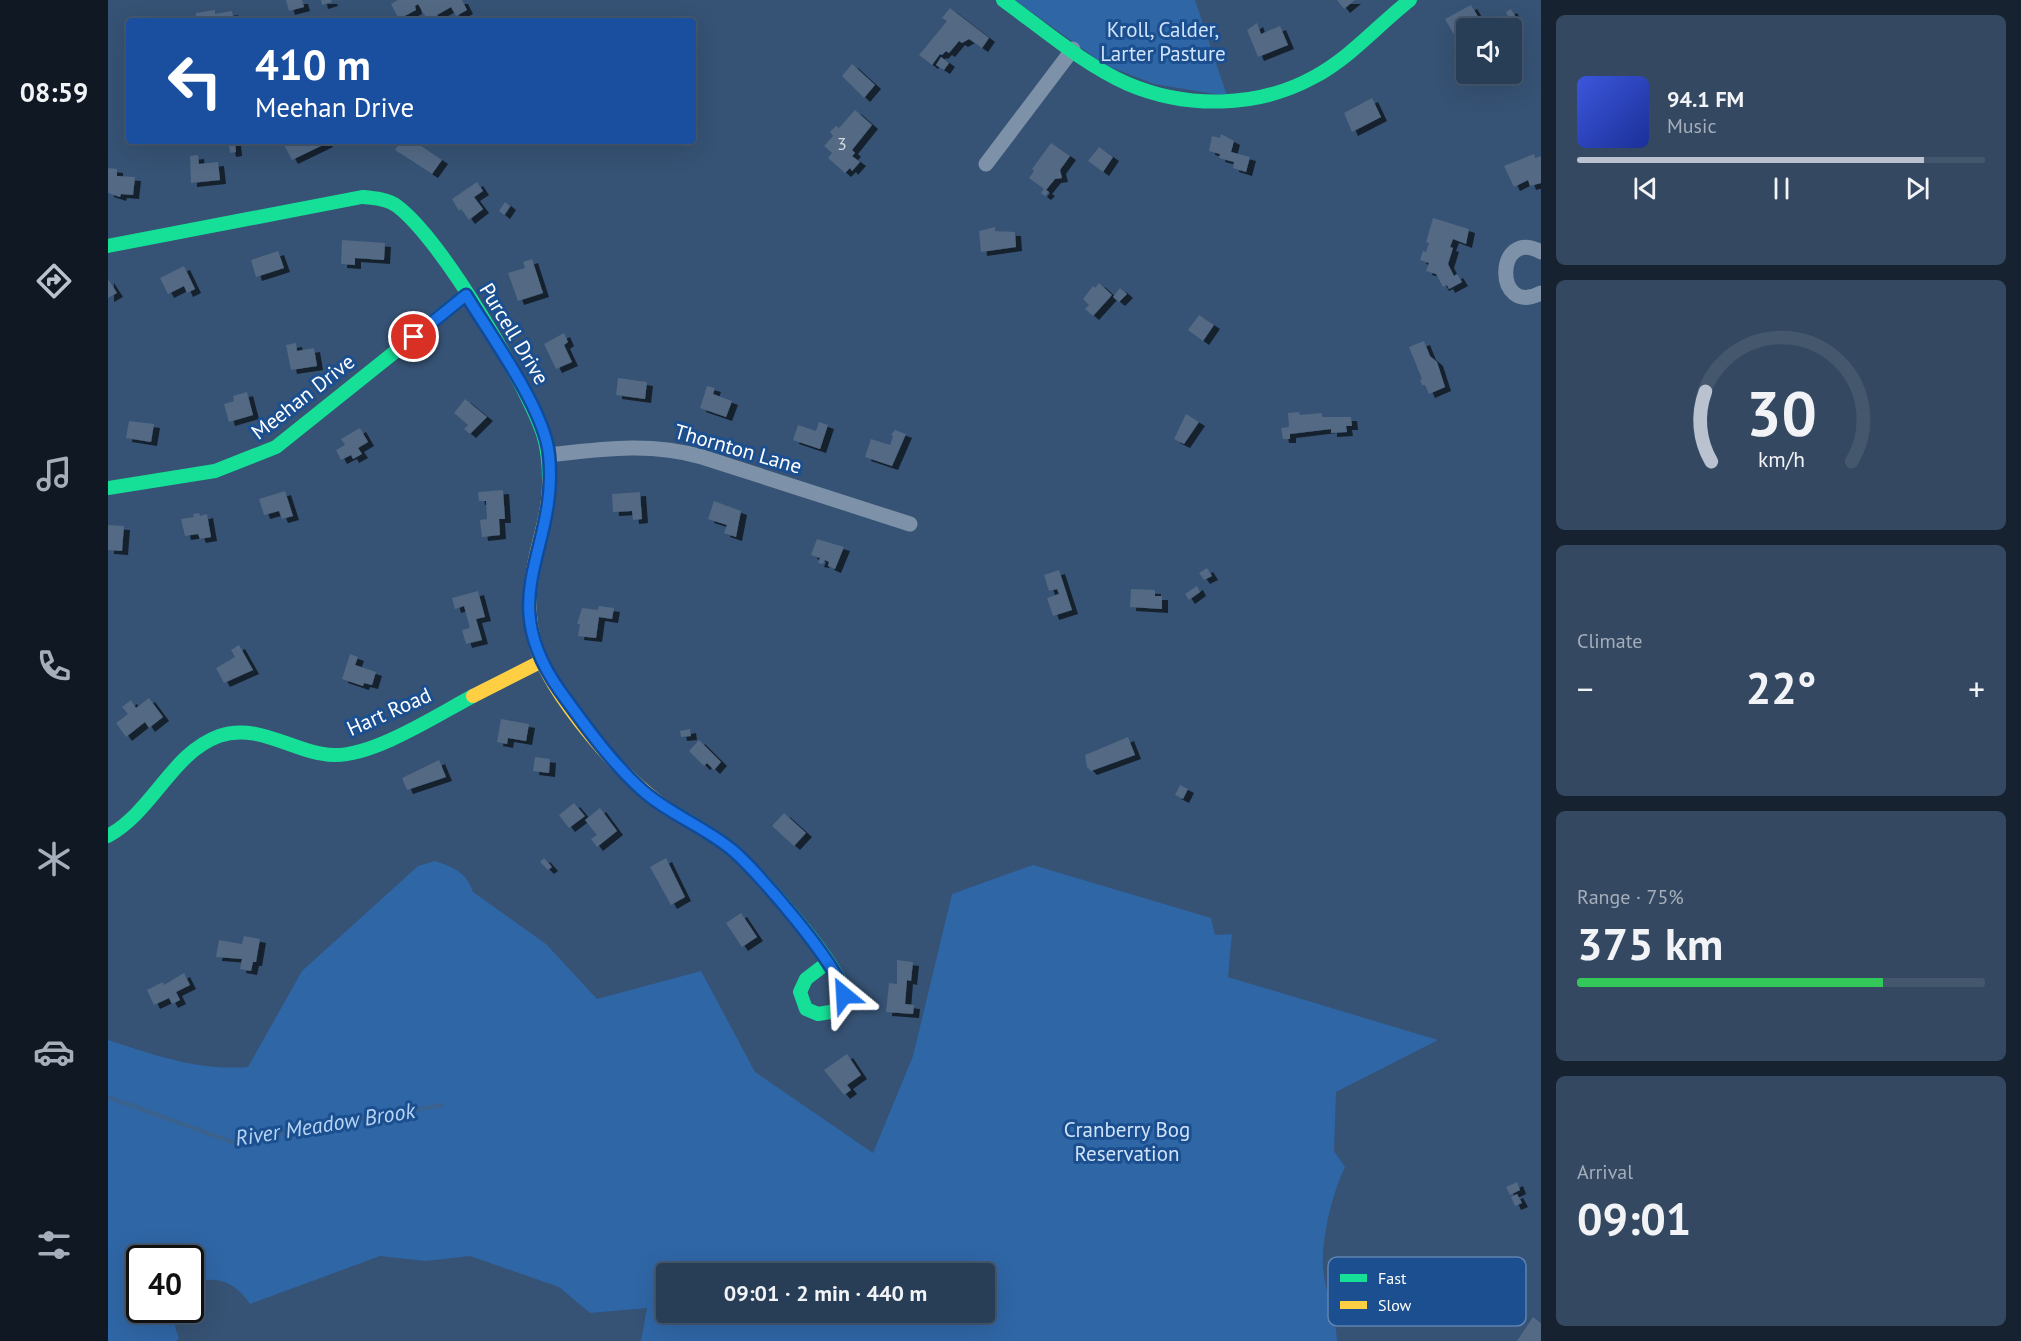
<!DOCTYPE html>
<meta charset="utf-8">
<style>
:root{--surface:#283e57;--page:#344961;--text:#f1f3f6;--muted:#a5aeba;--line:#44576d;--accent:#b9c2ce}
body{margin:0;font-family:"PT Sans",sans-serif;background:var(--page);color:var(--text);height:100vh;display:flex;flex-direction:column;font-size:22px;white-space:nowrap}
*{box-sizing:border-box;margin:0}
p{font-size:20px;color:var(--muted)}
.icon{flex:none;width:33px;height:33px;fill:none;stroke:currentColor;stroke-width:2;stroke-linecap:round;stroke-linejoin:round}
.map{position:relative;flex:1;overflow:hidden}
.side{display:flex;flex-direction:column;gap:15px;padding:15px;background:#162230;width:480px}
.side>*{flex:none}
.top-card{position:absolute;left:18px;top:18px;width:570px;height:126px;border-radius:6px;box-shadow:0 6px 24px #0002,0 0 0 2px var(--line);background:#1a4fa0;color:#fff;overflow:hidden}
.fabs{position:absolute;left:1348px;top:18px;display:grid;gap:12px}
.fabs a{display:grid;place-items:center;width:66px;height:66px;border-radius:6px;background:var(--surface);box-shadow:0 6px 24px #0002,0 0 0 2px var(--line);font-size:30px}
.speed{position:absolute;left:18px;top:1245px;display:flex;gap:12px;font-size:30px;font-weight:700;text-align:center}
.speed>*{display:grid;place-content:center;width:78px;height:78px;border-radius:50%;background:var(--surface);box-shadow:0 6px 24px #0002,0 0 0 2px var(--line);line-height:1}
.speed .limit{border:3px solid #111;border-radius:9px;background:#fff;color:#111}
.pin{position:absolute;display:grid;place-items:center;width:51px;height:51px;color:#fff;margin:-26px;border:3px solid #fff;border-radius:50%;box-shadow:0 2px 6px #0007}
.me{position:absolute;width:66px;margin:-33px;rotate:333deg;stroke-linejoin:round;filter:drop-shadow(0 0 4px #0008)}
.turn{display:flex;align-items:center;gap:21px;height:126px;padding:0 30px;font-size:27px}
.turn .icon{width:78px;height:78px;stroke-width:2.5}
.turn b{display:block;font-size:42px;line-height:51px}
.big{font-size:45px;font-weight:700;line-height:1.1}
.side .tile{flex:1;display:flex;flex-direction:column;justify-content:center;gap:9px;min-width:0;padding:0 21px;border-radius:9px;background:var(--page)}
.side .dial{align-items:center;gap:0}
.dial svg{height:156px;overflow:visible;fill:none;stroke:var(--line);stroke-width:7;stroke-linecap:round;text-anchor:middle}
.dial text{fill:var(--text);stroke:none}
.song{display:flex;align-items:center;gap:18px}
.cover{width:72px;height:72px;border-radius:9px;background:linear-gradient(135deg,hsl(230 70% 55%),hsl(230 70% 35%))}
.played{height:6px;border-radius:3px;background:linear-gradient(90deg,var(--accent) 85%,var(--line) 85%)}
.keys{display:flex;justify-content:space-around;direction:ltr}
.heat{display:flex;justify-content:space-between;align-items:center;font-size:33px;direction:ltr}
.charge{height:9px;border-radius:4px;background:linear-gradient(90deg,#34c759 75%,var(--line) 0)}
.trip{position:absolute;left:548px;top:1263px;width:339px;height:60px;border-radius:6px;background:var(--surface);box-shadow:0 6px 24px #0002,0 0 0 2px var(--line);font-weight:700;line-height:60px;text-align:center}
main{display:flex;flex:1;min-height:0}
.tabs{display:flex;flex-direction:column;width:108px;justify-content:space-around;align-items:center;background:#101923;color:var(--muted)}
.tabs .icon{width:42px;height:42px}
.tabs .selected{color:var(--accent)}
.tabs b{font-size:27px;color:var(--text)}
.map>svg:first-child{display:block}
</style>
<main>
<nav class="tabs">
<b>08:59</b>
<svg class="icon selected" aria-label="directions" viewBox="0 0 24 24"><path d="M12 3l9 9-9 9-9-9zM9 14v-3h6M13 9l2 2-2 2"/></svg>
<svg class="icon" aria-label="music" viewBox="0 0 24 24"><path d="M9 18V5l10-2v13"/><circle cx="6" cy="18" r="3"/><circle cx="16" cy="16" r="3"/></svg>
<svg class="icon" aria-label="phone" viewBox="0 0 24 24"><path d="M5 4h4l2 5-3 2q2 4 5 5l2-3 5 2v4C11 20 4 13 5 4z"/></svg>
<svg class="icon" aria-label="climate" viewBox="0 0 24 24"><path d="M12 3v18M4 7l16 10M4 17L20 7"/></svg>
<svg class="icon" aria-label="car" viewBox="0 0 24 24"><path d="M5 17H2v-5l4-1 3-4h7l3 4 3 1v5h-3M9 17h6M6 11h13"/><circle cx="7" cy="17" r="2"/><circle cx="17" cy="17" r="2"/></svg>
<svg class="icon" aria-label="filters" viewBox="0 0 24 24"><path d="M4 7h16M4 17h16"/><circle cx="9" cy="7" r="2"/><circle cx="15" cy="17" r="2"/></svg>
</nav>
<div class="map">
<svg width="1433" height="1341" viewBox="0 0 1433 1341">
<defs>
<filter id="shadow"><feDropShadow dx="6" dy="4" stdDeviation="0" flood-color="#0009"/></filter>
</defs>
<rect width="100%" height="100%" fill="#365274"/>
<path fill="#2f66a5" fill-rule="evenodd" d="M907 0H1087L1119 96 1046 84 997 65Z
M327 861C346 867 359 873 365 892L438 944 489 999 593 971 647 1072 765 1153 805 1056 844 894 925 865 1103 918 1107 935 1124 934 1120 977 1330 1040 1228 1092 1226 1151 1237 1167C1225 1191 1213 1240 1215 1267 1217 1293 1228 1314 1229 1341H533L539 1308 482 1313 451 1287 362 1256 317 1261 272 1256 142 1304C128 1283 107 1272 83 1286L82 1258H32V1310H67V1327L71 1338 68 1341H0V1040C46 1055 91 1071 140 1067L194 971 310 866ZM558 1274H876V1312H558Z"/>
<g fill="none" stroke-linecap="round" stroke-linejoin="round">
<path stroke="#3b618d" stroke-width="4" d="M0 1097 124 1142 334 1105"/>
</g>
<path fill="#526984" filter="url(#shadow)" d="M178 0H194L196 7 181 11Z
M213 0H223L224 2 214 5Z
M290 0H354L359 10 348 16 343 7 329 15 333 21H320L310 4 307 6 308 10 291 19 283 4Z
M1229 0H1247L1236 9Z
M1363 5 1374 23 1359 28 1356 34 1359 41 1352 45 1337 19Z
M842 8 881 38 874 48 861 39 854 43 851 41 841 53 838 51 834 55 832 54 824 65 811 55 839 21 834 18Z
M1403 9 1410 21 1404 24 1398 12Z
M107 10V14L124 11 126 21H80L79 17 88 16V13Z
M1149 23 1153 34 1172 26 1180 45 1150 57 1139 30Z
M833 57 841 63 836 70 828 65Z
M744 64 767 85 756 98 734 76Z
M1264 98 1273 117 1244 132 1236 113Z
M747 110 764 125 744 150 747 153 744 156 752 162 744 171 742 168 737 173 720 158 724 153 716 146 725 136 722 132 728 126 731 128Z
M1113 134 1126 141 1123 152 1142 157 1138 172 1125 168 1126 162 1111 158 1112 154 1101 151 1104 136 1112 138Z
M127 141 128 152 122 153 120 142Z
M174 141H218L219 143 184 160Z
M293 141H306L334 160 324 174 287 150Z
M943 143 962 156 952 170 954 178 947 179 938 190 941 192 937 196 933 193 936 189 921 178 926 171 924 169Z
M991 147 1005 157 995 172 980 161Z
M1426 154 1427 158 1433 156V183L1422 186 1420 180 1406 187 1396 166Z
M90 155 91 164 110 162 112 180 83 183 82 156Z
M0 168 9 169V176L27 177 25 195 13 194 12 197 0 193Z
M369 182 375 191 366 197 375 209 361 220 353 209 351 211 344 199Z
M397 202 402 206 396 215 391 211Z
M1325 218 1361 229 1358 244 1345 239 1342 247 1345 248 1340 264 1346 276 1349 274 1354 282 1341 289 1339 285 1335 287 1328 274 1318 271 1321 263 1312 260 1315 251 1318 252 1321 243 1318 242Z
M887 227V231L907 232 908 247 873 252 871 231Z
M234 240 277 243 276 260 247 258V265L233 264Z
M170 251 176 268 148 277 143 260Z
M424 259 435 293 410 301 400 273 417 268 415 262Z
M76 266 87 289 79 293 76 286 60 294 52 278Z
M0 279 9 293 0 298Z
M991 283 1004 295 985 316 977 309 981 305 975 299 985 286 987 288Z
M1012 288 1019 294 1011 302 1005 297Z
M1091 315 1106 325 1095 341 1080 330Z
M456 333 460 342 456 345 464 362 448 369 436 344Z
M1316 341 1322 356 1329 362 1337 387 1321 394 1317 385H1314L1312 380 1314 379 1301 347Z
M188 343 189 351 206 348 209 366 183 370 178 345Z
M510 378 539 382 537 399 508 395Z
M599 386 607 388 605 394 624 401 618 417 592 408Z
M139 392 145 415 121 422 116 404 126 401 125 396Z
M357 399 379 417 362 434 356 429 360 425 346 413Z
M1191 412 1192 415 1214 413V417H1243L1244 426H1238L1239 432 1223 433V429L1182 434V439H1175L1173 428 1181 427 1180 413Z
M1078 414 1091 422 1076 444 1066 439Z
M21 421 46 424 43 442 18 438Z
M711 422 720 425 712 449 685 440 690 425 708 431Z
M252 428 260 442 250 448 254 454 245 459 243 455 233 460 228 450 237 445 233 439Z
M787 430 798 434 784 466 757 457 763 439 782 445 785 436 783 435Z
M395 490 397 519H391L392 535 374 537 372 520 379 519 378 501H371L370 492Z
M177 491 185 516 174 519 171 511 156 515 151 499Z
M532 492 534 519 525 520 524 511 505 512 504 494Z
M606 501 633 511 628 537 616 533 619 525 600 519Z
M91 513 92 516 99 514 103 537 92 539 90 534 77 536 73 519 86 517 85 514Z
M0 525 16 526 14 551 0 550Z
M709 539 736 547 727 569 720 566 721 562 717 560 715 564 710 563 712 558 703 555Z
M1099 568 1104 576 1096 580 1091 573Z
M951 570 964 610 945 616 939 598 951 594 949 589 941 591 936 575Z
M1089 586 1092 592 1081 600 1077 594Z
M1023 589 1047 590V596H1054V609L1022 607Z
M370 591 377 617 368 619 374 640 358 644 354 630 362 628 356 606 347 609 344 598Z
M491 606 506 608 504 619 491 617 488 638 470 636 472 624H469L474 608 490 610Z
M131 645 145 670 116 683 108 668 127 657 123 650Z
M242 654 250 657 247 665 268 672 264 685 256 683 255 686 234 679Z
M41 698 55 717 41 728 37 722 18 737 8 723 20 714 14 707 23 700 28 708Z
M393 719 421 724 418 741 400 738 399 744 389 742Z
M582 729 583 736 573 737 572 731Z
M1020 737 1027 755 983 771 979 767 977 755Z
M591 740 613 762 606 770 599 763 596 766 581 751Z
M427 757 442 759 441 773 425 771Z
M331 760 338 777 299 790 294 778Z
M1072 785 1080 789 1075 799 1067 795Z
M466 803 477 816 461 828 451 815Z
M492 808 509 831 489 847 483 839 489 835 477 820Z
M676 813 698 833 686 846 664 826Z
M436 858 444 867 440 870 432 862Z
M558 858 577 897 563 905 542 867Z
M633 913 649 937 634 947 618 923Z
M136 936 152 939 148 962H145L143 971 132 969 134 959 108 957 111 940 134 944Z
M789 960 805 962 803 981 799 980 797 1004 806 1005 805 1014 778 1012 781 983 789 984Z
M76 973 82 985 68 992 72 1000 64 1004 61 998 46 1005 39 990 55 982 56 985Z
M739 1054 753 1075 739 1085 743 1090 736 1095 716 1070Z
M1409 1182 1412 1190 1402 1195 1398 1187Z
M1409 1194 1414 1203 1407 1206 1403 1197Z
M1425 1317 1433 1323V1341H1409Z"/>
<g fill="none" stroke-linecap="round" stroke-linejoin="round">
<path stroke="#7d92a8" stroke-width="15" d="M878 164 965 49
M1433 252C1387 226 1385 318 1433 293
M441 455C494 449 542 442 594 457L802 524"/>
<path stroke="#16e098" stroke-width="14" d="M895 0C935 29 975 64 1020 84 1079 109 1150 108 1206 77 1242 58 1270 25 1302 0
M0 246 254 197C266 198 280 199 289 206 334 240 416 380 435 434 440 450 441 464 441 480
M0 488 107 471 168 447 358 295
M560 809C581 822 604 833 623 849 647 869 734 966 736 994 736 1001 733 1006 728 1011L710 1014 698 1009 692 992 698 979 719 963
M0 836C46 810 64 753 111 736 151 722 187 754 226 755 266 756 329 715 365 696"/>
<path stroke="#ffcf43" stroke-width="14" d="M441 480C442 518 424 555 422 593 421 609 422 626 427 643 442 695 515 780 560 809
M365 696 434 661"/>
</g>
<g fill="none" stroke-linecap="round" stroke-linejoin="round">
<defs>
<path id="route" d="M306 337 358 295C383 336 437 410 441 455 451 550 384 595 452 691 476 724 502 761 533 789 559 813 595 826 623 849 646 867 734 969 736 995"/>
</defs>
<use href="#route" stroke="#114b97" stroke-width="15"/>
<use href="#route" stroke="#1a73e8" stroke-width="10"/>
</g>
<g text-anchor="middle" stroke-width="6" stroke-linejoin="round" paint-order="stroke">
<g font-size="18" fill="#d4dae0">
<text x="734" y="150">3</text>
</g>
<g font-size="21" fill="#cfe3fa" stroke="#1b4f8f">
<text x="1055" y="37">Kroll, Calder,<tspan x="1055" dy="24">Larter Pasture</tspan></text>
<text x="1019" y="1137">Cranberry Bog<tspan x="1019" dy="24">Reservation</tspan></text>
</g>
<g font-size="21" fill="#fff" stroke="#1b4f8f">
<text transform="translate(406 334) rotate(59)" y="7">Purcell Drive</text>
<text transform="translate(195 397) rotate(-38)" y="7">Meehan Drive</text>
<text transform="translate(630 449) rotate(16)" y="7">Thornton Lane</text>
<text transform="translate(281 712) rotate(-24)" y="7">Hart Road</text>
</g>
<g font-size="22" font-style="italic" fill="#b5d3f5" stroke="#1b4f8f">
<text transform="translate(217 1124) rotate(-9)" y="8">River Meadow Brook</text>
</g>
</g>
<rect x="1220" y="1257" width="198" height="69" rx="9" fill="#1b4f8f" stroke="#5f84b1" stroke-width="1.5"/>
<rect x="1232" y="1274" width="27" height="8" fill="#16e098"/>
<rect x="1232" y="1301" width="27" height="8" fill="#ffcf43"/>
<g font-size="16" fill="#fff">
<text x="1270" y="1284">Fast</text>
<text x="1270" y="1311">Slow</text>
</g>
</svg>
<div class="fabs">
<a><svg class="icon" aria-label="sound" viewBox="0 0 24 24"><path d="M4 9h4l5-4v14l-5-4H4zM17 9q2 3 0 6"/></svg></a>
</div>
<div class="speed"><div class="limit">40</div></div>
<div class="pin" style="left:306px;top:337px;background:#d93025"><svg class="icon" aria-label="arrive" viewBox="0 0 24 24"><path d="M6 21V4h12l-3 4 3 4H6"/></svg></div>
<svg class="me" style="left:736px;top:995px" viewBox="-20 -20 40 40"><path d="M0-17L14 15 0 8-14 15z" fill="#1a73e8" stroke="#fff" stroke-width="4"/></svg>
<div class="trip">09:01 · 2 min · 440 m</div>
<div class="top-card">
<div class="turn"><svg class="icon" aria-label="left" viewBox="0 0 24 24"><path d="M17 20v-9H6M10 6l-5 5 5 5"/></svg><div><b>410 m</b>Meehan Drive</div></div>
</div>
</div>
<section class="side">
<div class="tile">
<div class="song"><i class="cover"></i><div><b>94.1 FM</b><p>Music</p></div></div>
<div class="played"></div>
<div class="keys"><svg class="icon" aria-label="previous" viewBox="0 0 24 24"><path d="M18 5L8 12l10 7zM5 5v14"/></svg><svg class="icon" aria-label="pause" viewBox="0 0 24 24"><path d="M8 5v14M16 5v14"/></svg><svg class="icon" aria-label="next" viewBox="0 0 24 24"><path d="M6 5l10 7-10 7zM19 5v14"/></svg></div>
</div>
<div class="tile dial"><svg viewBox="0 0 100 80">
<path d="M14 69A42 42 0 1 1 86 69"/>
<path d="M14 69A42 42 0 0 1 11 33" stroke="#b9c2ce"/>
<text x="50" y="56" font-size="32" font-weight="700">30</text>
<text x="50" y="72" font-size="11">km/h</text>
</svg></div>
<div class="tile"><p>Climate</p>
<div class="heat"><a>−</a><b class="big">22°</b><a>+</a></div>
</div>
<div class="tile"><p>Range · 75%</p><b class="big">375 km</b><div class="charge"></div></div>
<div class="tile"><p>Arrival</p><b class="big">09:01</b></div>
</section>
</main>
